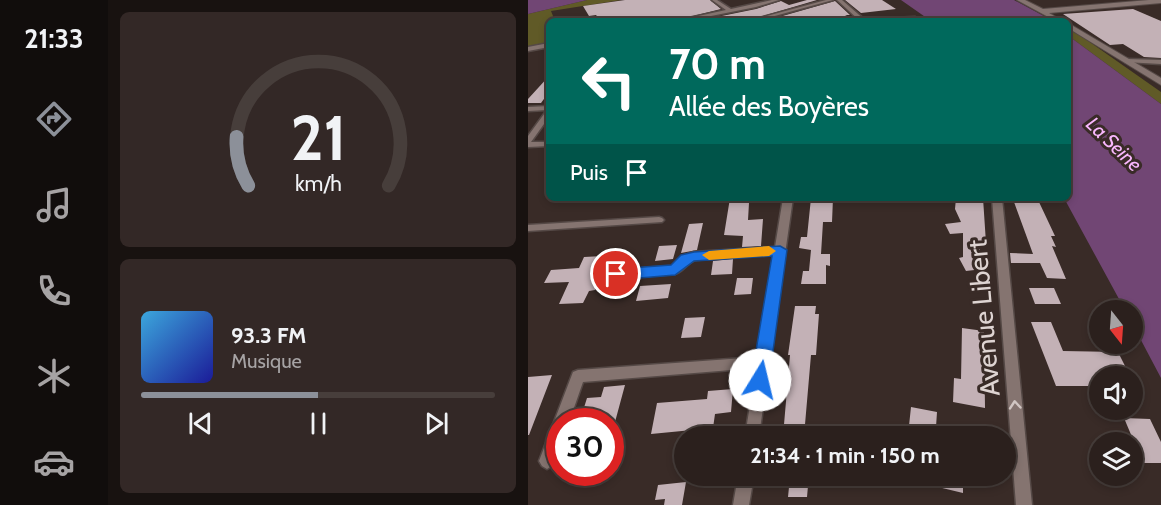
<!DOCTYPE html>
<html lang="fr">
<meta charset="utf-8">
<style>
:root{--surface:#2b201d;--page:#332826;--text:#f1f3f6;--muted:#a6a3a4;--line:#473e3b;--accent:#8c9099}
body{margin:0;font-family:Cabin,sans-serif;background:var(--page);color:var(--text);height:100vh;display:flex;flex-direction:column;font-size:22px;white-space:nowrap}
*{box-sizing:border-box;margin:0}
p{font-size:20px;color:var(--muted)}
.icon{flex:none;width:33px;height:33px;fill:none;stroke:currentColor;stroke-width:2;stroke-linecap:round;stroke-linejoin:round}
.map{position:relative;flex:1;overflow:hidden}
.sheet{display:flex;flex-direction:column;gap:12px;padding:12px;background:#181210;width:420px}
.sheet>*{flex:none}
.guide{position:absolute;left:18px;top:18px;width:525px;height:183px;border-radius:9px;box-shadow:0 3px 9px #0003,0 0 0 2px var(--line);background:#00695c;color:#fff;overflow:hidden}
.needle{width:39px;rotate:163deg}
.tools{position:absolute;left:561px;top:300px;display:grid;gap:12px}
.tools a{display:grid;place-items:center;width:54px;height:54px;border-radius:50%;background:var(--surface);box-shadow:0 3px 9px #0003,0 0 0 2px var(--line);font-size:30px}
.speed{position:absolute;left:18px;top:408px;display:flex;gap:12px;font-size:30px;font-weight:700;text-align:center}
.speed>*{display:grid;place-content:center;width:78px;height:78px;border-radius:50%;background:var(--surface);box-shadow:0 3px 9px #0003,0 0 0 2px var(--line);line-height:1}
.speed .limit{border:9px solid #d22;background:#fff;color:#111}
.pin{position:absolute;display:grid;place-items:center;width:51px;height:51px;color:#fff;margin:-26px;border:3px solid #fff;border-radius:50%;box-shadow:0 2px 6px #0007}
.me{position:absolute;width:66px;margin:-33px;rotate:9deg;stroke-linejoin:round;filter:drop-shadow(0 0 4px #0008)}
.turn{display:flex;align-items:center;gap:21px;height:126px;padding:0 24px;font-size:27px}
.turn .icon{width:78px;height:78px;stroke-width:2.5}
.turn b{display:block;font-size:42px;line-height:51px}
.then{display:flex;align-items:center;height:57px;padding:0 24px;background:#0003;gap:12px;font-size:22px}
.sheet .widget{flex:1;display:flex;flex-direction:column;justify-content:center;gap:9px;min-width:0;padding:0 21px;border-radius:9px;background:var(--page)}
.sheet .dial{align-items:center;gap:0}
.dial svg{height:156px;overflow:visible;fill:none;stroke:var(--line);stroke-width:7;stroke-linecap:round;text-anchor:middle}
.dial text{fill:var(--text);stroke:none}
.song{display:flex;align-items:center;gap:18px}
.cover{width:72px;height:72px;border-radius:9px;background:linear-gradient(135deg,hsl(200 70% 55%),hsl(240 70% 35%))}
.played{height:6px;border-radius:3px;background:linear-gradient(90deg,var(--accent) 50%,var(--line) 50%)}
.keys{display:flex;justify-content:space-around;direction:ltr}
.trip{position:absolute;left:146px;top:426px;width:342px;height:60px;border-radius:30px;background:var(--surface);box-shadow:0 3px 9px #0003,0 0 0 2px var(--line);font-weight:700;line-height:60px;text-align:center}
main{display:flex;flex:1;min-height:0}
.tabs{display:flex;flex-direction:column;width:108px;justify-content:space-around;align-items:center;background:#110d0c;color:var(--muted)}
.tabs .icon{width:42px;height:42px}
.tabs .active{color:var(--accent)}
.tabs b{font-size:27px;color:var(--text)}
.map>svg:first-child{display:block}
</style>
<main>
<nav class="tabs">
<b>21:33</b>
<svg class="icon active" aria-label="directions" viewBox="0 0 24 24"><path d="M12 3l9 9-9 9-9-9zM9 14v-3h6M13 9l2 2-2 2"/></svg>
<svg class="icon" aria-label="music" viewBox="0 0 24 24"><path d="M9 18V5l10-2v13"/><circle cx="6" cy="18" r="3"/><circle cx="16" cy="16" r="3"/></svg>
<svg class="icon" aria-label="phone" viewBox="0 0 24 24"><path d="M5 4h4l2 5-3 2q2 4 5 5l2-3 5 2v4C11 20 4 13 5 4z"/></svg>
<svg class="icon" aria-label="climate" viewBox="0 0 24 24"><path d="M12 3v18M4 7l16 10M4 17L20 7"/></svg>
<svg class="icon" aria-label="car" viewBox="0 0 24 24"><path d="M5 17H2v-5l4-1 3-4h7l3 4 3 1v5h-3M9 17h6M6 11h13"/><circle cx="7" cy="17" r="2"/><circle cx="17" cy="17" r="2"/></svg>
</nav>
<section class="sheet">
<div class="widget dial"><svg viewBox="0 0 100 80">
<path d="M14 69A42 42 0 1 1 86 69"/>
<path d="M14 69A42 42 0 0 1 8 44" stroke="#8c9099"/>
<text x="50" y="56" font-size="32" font-weight="700">21</text>
<text x="50" y="72" font-size="11">km/h</text>
</svg></div>
<div class="widget">
<div class="song"><i class="cover"></i><div><b>93.3 FM</b><p>Musique</p></div></div>
<div class="played"></div>
<div class="keys"><svg class="icon" aria-label="previous" viewBox="0 0 24 24"><path d="M18 5L8 12l10 7zM5 5v14"/></svg><svg class="icon" aria-label="pause" viewBox="0 0 24 24"><path d="M8 5v14M16 5v14"/></svg><svg class="icon" aria-label="next" viewBox="0 0 24 24"><path d="M6 5l10 7-10 7zM19 5v14"/></svg></div>
</div>
</section>
<div class="map">
<svg width="633" height="505" viewBox="0 0 633 505">
<rect width="100%" height="100%" fill="#392b27"/>
<path fill="#605a27" d="M59 0H93L23 11 27 21H21V43L0 47V14Z
M542 31H546L633 92V104L542 37 544 34Z"/>
<path fill="#714674" d="M0 0H59L0 14Z
M373 0H486L525 21H403Z
M540 30 544 34 542 37 633 104V378L605 325 604 310H597L536 198H540Z"/>
<path fill="#c3b1b6" d="M97 0H182L193 9 145 21H79L77 19 72 20 68 15 61 16 55 6Z
M279 0H289L218 21H169L228 9 253 1 261 5Z
M317 0H354L368 9 333 13Z
M307 1 322 15H317L321 17 299 21H237Z
M605 9 633 21V58L616 57 595 44 582 45 535 14Z
M21 76V92L13 103H0V99Z
M202 198H219V203H221L220 220 235 219 233 246 214 247 215 236 196 235Z
M283 198H305L304 222H295L293 254H302V266L298 265V284H273L275 271H281L283 250 271 248 273 237H279Z
M428 198H455L458 243 447 241 458 261V267L455 269 438 271 431 258 435 257V233L422 234 417 224 433 222 427 209Z
M486 202H511L527 236H523L528 247 524 246 538 279 519 278 512 263H483L482 253 505 254Z
M175 223 169 250 153 253 161 224Z
M149 245 145 259 127 261 131 246Z
M75 256 66 279H72L67 290 61 291 55 303 31 304 41 282 16 283 23 270 51 268 56 257Z
M205 259 204 274 183 275 185 261Z
M209 278H225L223 294 206 295Z
M143 284 140 298 108 301 112 286Z
M501 288H526L533 304H507Z
M267 306H288L287 314H291L288 355H283L276 436H255L262 355H260Z
M177 317 173 337 153 338 157 318Z
M503 322H523L535 351 590 352 602 376H572V386H528Z
M434 328 456 331 457 408 425 402 426 378 433 379Z
M24 375 1 435H0V377Z
M97 385 87 422H65L68 412 54 414 59 398 73 397 76 387Z
M205 389 203 412 187 414 185 428 123 434 129 403 179 399 180 391Z
M383 407 409 412 408 427 429 431V436L380 435Z
M596 418 622 419 633 442V463H615Z
M256 476H290L289 486H280L279 497H260L261 487H255Z
M410 476H435V493L410 487Z
M158 482 154 505H136L137 499 127 500 130 485Z"/>
<g fill="none" stroke-linecap="round" stroke-linejoin="round">
<defs>
<path id="minor" d="M184 0H189L203 9 244 0H251L228 7 158 21H147L198 10Z
M298 0H305L229 21H220Z
M309 0H314L338 21H332Z
M387 17 385 20 338 21 341 19Z
M21 43V47L0 51V47Z
M599 59 633 60V64L597 62 596 61Z
M21 106V117L3 142H21V146L0 147V136L19 110 0 111V107Z
M255 198H265L231 436H217L228 368 55 382 41 422H32V448L24 466 19 469 14 466 11 461 45 372 50 370 230 357 246 254 167 260C159 263 155 272 147 274L88 278 84 277 82 274 84 271 88 270 144 266 154 256 166 252 247 247Z
M464 198H474L504 505H488Z
M131 217 134 218 136 220 134 222 0 231V225Z
M210 476H226L221 505H205Z"/>
<path id="secondary" d="M489 0H497L515 9 621 0H633V3L521 13 528 17 524 19Z
M540 23 633 78V85L540 28Z"/>
</defs>
<use href="#minor" stroke="#554946" stroke-width="3"/>
<use href="#secondary" stroke="#554946" stroke-width="2"/>
<use href="#minor" fill="#857470" fill-rule="evenodd"/>
<use href="#secondary" fill="#857470" fill-rule="evenodd"/>
</g>
<defs><path id="oneway-chevron" d="M-2-3.5L2.5 0L-2 3.5" fill="none" stroke-width="1.6" stroke-linecap="round" stroke-linejoin="round" transform="scale(1.5)"/></defs>
<use stroke="#d1c6c3" href="#oneway-chevron" transform="translate(487 405) rotate(-95)"/>
<path fill="#1a73e8" stroke="#114b97" stroke-width="1.5" d="M252 246 259 250 241 380 238 386 232 388 226 386 223 380 244 256 166 261 147 275 88 280 81 274 88 269 143 265 153 255 166 252Z"/>
<path fill="#f59e0b" d="M241 246 248 251 241 256 181 260 174 255 181 251Z"/>
<g text-anchor="middle" stroke-width="6" stroke-linejoin="round" paint-order="stroke">
<g font-size="20" font-style="italic" fill="#f9b7fd" stroke="#392b27">
<text transform="translate(586 144) rotate(44)" y="7">La Seine</text>
</g>
<g font-size="27" fill="#ded4d2" stroke="#392b27">
<text transform="translate(456 318) rotate(-95)" y="9">Avenue Libert</text>
</g>
</g>
</svg>
<div class="tools">
<a><svg class="needle" viewBox="-14 -14 28 28"><path d="M0-13l5 13h-10z" fill="#e53935"/><path d="M0 13l5-13h-10z" fill="#a6a3a4"/></svg></a>
<a><svg class="icon" aria-label="sound" viewBox="0 0 24 24"><path d="M4 9h4l5-4v14l-5-4H4zM17 9q2 3 0 6"/></svg></a>
<a><svg class="icon" aria-label="layers" viewBox="0 0 24 24"><path d="M12 4l9 5-9 5-9-5zM3 14l9 5 9-5"/></svg></a>
</div>
<div class="speed"><div class="limit">30</div></div>
<div class="pin" style="left:88px;top:274px;background:#d93025"><svg class="icon" aria-label="arrive" viewBox="0 0 24 24"><path d="M6 21V4h12l-3 4 3 4H6"/></svg></div>
<svg class="me" style="left:232px;top:380px" viewBox="-20 -20 40 40"><circle r="19" fill="#fff"/><path d="M0-13L10 11 0 6-10 11z" fill="#1a73e8"/></svg>
<div class="trip">21:34 · 1 min · 150 m</div>
<div class="guide">
<div class="turn"><svg class="icon" aria-label="left" viewBox="0 0 24 24"><path d="M17 20v-9H6M10 6l-5 5 5 5"/></svg><div><b>70 m</b>Allée des Boyères</div></div>
<div class="then">Puis<svg class="icon" aria-label="arrive" viewBox="0 0 24 24"><path d="M6 21V4h12l-3 4 3 4H6"/></svg></div>
</div>
</div>
</main>
